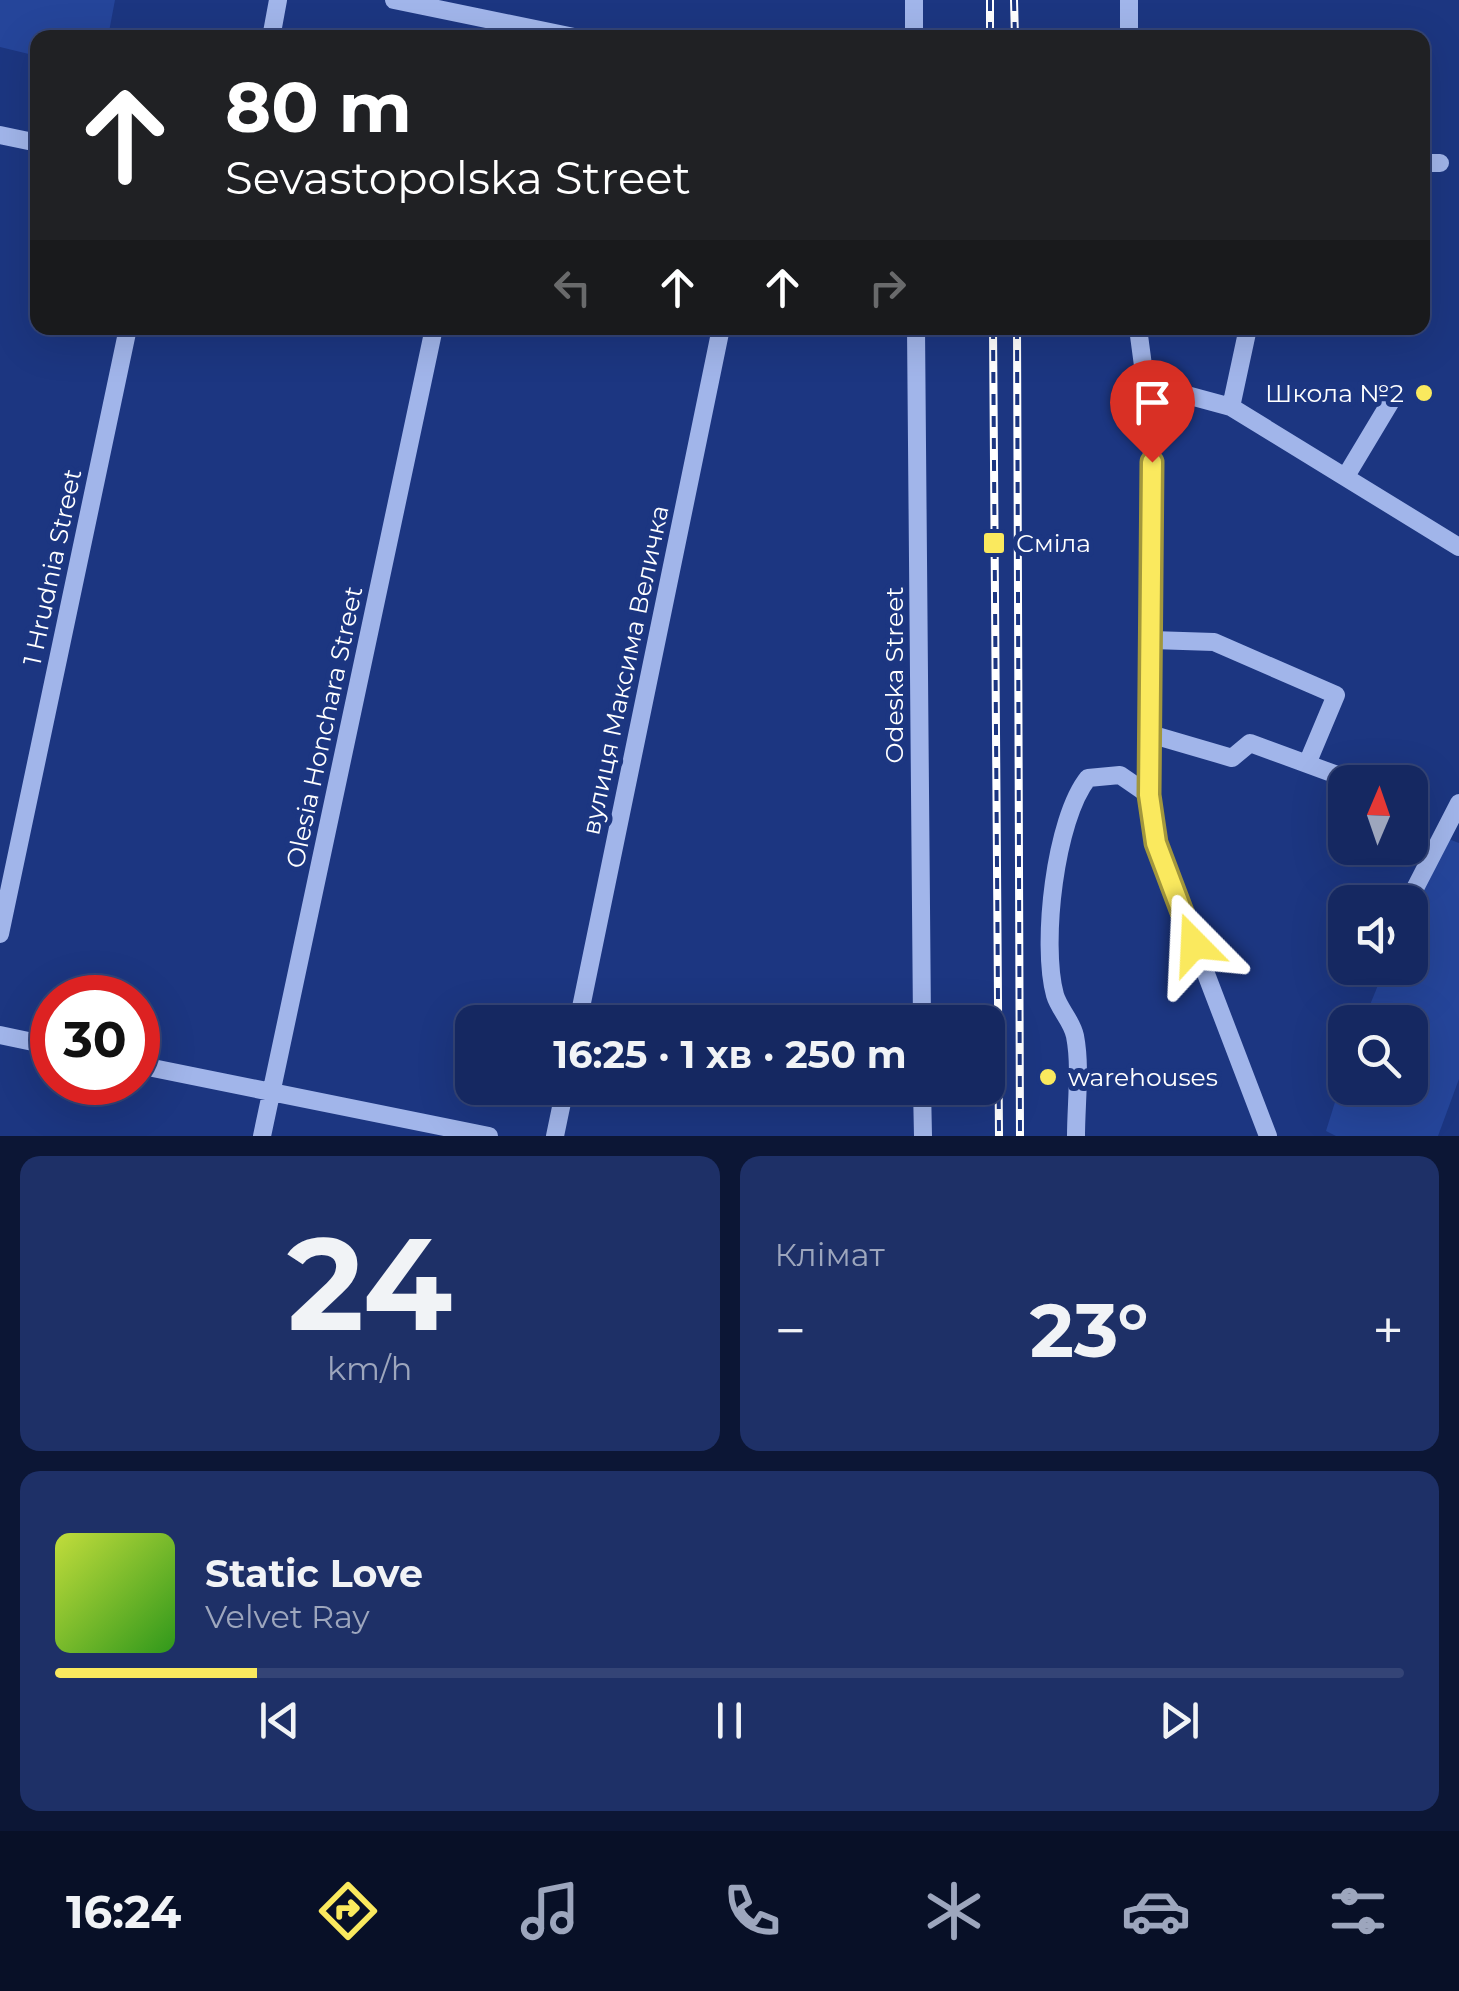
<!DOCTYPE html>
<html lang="uk">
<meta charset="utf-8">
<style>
:root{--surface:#152861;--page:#1e3067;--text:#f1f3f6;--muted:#9da6bd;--line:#344476;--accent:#fae95e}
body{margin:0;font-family:Montserrat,sans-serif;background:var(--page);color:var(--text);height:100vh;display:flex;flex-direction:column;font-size:38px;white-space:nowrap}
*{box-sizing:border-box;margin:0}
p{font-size:32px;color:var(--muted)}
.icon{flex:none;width:55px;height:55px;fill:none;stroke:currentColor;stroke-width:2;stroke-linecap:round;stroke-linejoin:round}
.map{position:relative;height:1136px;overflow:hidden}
.side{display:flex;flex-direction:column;gap:20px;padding:20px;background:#0c1635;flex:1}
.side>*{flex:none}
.hud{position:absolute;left:30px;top:30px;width:1400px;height:305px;border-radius:20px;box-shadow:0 10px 40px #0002,0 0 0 2px var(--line);background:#202124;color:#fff;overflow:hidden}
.needle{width:65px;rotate:2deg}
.buttons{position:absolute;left:1328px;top:765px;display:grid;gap:20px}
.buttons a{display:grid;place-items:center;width:100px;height:100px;border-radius:20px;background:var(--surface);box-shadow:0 10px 40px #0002,0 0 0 2px var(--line);font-size:50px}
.speed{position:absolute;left:30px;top:975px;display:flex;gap:20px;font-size:50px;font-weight:700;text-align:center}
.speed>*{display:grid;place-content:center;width:130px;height:130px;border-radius:50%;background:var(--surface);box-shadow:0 10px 40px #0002,0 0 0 2px var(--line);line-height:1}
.speed .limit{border:15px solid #d22;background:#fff;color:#111}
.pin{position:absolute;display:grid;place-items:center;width:85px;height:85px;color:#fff;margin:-102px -42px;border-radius:50% 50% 50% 0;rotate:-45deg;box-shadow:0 0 10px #0007}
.pin .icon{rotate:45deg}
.me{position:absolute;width:110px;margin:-55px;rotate:339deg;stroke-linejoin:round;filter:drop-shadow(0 0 8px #0008)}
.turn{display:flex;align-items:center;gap:35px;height:210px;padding:0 30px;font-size:45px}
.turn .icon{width:130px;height:130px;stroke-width:2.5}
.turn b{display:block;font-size:70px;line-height:85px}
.lanes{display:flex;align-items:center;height:95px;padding:0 30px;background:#0003;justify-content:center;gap:50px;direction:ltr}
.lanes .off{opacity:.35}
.big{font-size:75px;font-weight:700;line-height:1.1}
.side .tile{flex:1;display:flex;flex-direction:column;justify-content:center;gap:15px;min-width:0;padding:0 35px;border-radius:20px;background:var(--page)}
.side .dial{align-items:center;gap:0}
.dial b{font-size:130px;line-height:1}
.song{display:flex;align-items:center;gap:30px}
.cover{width:120px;height:120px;border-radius:15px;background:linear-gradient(135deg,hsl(70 70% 55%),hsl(110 70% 35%))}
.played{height:10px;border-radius:5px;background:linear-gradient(90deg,var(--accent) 15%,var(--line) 15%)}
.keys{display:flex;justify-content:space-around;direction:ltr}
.heat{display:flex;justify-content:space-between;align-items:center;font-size:55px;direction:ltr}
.side .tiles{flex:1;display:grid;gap:20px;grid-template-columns:1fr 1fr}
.tile:last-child{grid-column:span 2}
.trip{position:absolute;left:455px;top:1005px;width:550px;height:100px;border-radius:20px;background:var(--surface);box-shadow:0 10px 40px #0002,0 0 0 2px var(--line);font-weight:700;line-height:100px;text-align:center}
.menu{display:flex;height:160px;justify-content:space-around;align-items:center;background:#081027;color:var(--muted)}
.menu .icon{width:70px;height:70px}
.menu .active{color:var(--accent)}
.menu b{font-size:45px;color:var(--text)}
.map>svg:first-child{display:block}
</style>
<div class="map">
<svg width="1459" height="1136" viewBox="0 0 1459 1136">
<rect width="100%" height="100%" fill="#1c3681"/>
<path fill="#25459a" d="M0 0H115L108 37 38 38 37 56 0 47Z
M1446 838 1459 843V1079L1438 1136H1336L1326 1131 1345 1070V1088H1410V1022H1363L1385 968H1410V909Z"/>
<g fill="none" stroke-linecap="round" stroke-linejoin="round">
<path stroke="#a1b5ea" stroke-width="18" d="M394 0 579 38
M271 38 278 0
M914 38V0
M1129 38V0
M0 135 38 143
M1422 163H1440
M916 328 922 1022
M1146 384 1231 407 1459 547
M1231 407 1248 328
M1346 476 1397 391
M1152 640 1214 642 1336 695 1307 764
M1150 734 1232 758 1250 743 1340 776
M1149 795 1156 843 1268 1136
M1408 902 1459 803
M0 934 128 328
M578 1022 721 328
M0 1035 52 1046
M138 1065 489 1136
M922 1088 923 1136
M262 1136 434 328
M555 1136 565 1088
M1076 1136C1076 1104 1081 1067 1075 1036 1072 1021 1059 1009 1055 995 1041 944 1055 819 1088 778L1120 775 1149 795 1152 433 1138 328"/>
<defs>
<path id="rail" d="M990 0V38
M1014 0 1015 38
M993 328 999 1136
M1017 328 1020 1136"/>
</defs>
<use href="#rail" stroke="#fff" stroke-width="8"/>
<use href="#rail" stroke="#1c3681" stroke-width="4" stroke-dasharray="11" stroke-linecap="butt"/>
</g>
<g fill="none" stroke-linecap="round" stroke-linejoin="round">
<defs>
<path id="route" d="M1152 462 1149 795 1156 843 1194 944"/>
</defs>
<use href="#route" stroke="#a2973d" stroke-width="25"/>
<use href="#route" stroke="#fae95e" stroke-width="18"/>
</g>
<g fill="#fae95e" stroke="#1c3681" stroke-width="4">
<circle cx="1424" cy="393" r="10"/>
<rect x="982" y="531" width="24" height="24" rx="5"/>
<circle cx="1048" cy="1077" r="10"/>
</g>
<g text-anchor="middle" stroke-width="10" stroke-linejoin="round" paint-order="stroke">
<g font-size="25" fill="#fff" stroke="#1c3681" text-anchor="start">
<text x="1404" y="402" text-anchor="end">Школа №2</text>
<text x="1016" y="552">Сміла</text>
<text x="1068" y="1086">warehouses</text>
</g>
<g font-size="25" fill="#fff" stroke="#1c3681">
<text transform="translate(52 567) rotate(-78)" y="9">1 Hrudnia Street</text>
<text transform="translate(625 670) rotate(-78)" y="9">вулиця Максима Величка</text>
<text transform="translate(894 675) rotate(-90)" y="9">Odeska Street</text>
<text transform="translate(324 727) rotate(-78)" y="9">Olesia Honchara Street</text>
</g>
</g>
</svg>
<div class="buttons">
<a><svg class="needle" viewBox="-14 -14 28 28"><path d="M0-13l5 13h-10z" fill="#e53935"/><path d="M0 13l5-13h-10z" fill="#9da6bd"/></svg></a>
<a><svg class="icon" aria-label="sound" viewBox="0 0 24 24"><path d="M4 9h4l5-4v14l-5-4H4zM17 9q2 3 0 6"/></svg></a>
<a><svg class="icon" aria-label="search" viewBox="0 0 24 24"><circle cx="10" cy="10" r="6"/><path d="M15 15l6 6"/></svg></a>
</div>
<div class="speed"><div class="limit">30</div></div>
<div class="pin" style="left:1152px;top:462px;background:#d93025"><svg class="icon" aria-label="arrive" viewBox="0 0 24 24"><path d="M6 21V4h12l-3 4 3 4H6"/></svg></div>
<svg class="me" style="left:1194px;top:944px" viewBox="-20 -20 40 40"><path d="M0-17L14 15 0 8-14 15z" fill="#fae95e" stroke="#fff" stroke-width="4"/></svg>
<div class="trip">16:25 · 1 хв · 250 m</div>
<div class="hud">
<div class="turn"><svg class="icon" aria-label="ahead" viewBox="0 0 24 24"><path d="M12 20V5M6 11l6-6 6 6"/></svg><div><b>80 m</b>Sevastopolska Street</div></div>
<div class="lanes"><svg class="icon off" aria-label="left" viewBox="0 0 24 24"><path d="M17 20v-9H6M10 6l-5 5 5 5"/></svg><svg class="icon" aria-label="ahead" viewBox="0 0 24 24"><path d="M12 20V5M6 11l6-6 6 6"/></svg><svg class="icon" aria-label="ahead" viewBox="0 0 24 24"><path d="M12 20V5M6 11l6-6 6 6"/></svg><svg class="icon off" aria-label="right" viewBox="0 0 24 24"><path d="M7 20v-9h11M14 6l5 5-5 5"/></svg></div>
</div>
</div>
<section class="side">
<div class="tiles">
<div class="tile dial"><b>24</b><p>km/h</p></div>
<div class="tile"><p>Клімат</p>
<div class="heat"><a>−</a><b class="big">23°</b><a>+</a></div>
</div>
<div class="tile">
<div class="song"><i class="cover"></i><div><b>Static Love</b><p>Velvet Ray</p></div></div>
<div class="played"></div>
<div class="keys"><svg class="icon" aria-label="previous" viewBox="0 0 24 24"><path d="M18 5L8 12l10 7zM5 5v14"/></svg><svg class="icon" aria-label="pause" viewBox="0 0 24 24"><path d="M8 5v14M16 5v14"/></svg><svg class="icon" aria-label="next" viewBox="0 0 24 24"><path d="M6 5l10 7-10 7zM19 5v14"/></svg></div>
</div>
</div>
</section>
<nav class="menu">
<b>16:24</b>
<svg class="icon active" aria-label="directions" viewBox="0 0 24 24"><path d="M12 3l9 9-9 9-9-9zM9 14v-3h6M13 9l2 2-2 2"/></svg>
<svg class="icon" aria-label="music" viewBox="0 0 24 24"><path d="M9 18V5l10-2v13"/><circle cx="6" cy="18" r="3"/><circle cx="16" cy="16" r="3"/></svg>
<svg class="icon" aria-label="phone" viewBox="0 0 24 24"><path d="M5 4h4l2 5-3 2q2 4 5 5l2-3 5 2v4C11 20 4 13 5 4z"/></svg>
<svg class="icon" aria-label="climate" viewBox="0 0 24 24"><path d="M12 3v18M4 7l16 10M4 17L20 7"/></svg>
<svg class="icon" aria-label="car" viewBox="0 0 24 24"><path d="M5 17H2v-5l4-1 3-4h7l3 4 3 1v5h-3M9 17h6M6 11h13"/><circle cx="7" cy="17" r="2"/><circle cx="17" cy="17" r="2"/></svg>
<svg class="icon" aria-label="filters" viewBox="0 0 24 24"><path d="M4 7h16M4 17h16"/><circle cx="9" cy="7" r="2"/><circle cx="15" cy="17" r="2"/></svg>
</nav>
